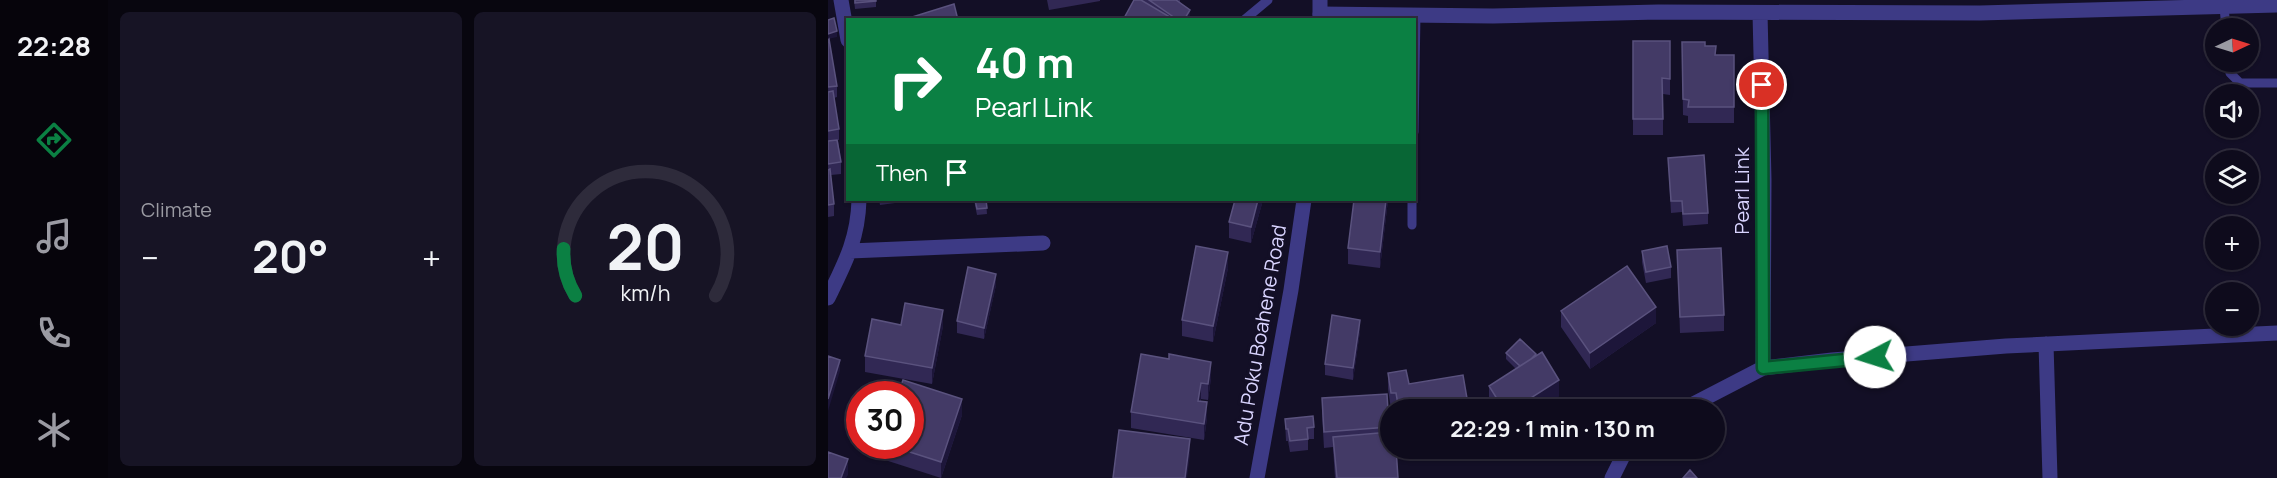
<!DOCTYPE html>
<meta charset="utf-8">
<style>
:root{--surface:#0e0b1c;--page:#171425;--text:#f1f3f6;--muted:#9b9ba3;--line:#2e2b3b;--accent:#0b8043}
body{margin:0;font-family:Manrope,sans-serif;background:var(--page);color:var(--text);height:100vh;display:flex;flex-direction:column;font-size:22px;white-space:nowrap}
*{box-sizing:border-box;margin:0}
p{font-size:20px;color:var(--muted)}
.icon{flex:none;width:33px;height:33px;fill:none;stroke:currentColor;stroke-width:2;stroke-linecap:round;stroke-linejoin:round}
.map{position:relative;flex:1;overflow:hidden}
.side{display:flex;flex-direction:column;gap:12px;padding:12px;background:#08060f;width:720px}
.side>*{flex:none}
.guide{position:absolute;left:18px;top:18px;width:570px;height:183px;border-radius:0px;box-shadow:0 2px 4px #0004,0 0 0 2px var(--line);background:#0b8043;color:#fff;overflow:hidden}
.needle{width:39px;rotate:86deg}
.controls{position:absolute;left:1377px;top:18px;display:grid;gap:12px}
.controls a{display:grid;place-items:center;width:54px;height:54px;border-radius:50%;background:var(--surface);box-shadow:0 2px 4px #0004,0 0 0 2px var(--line);font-size:30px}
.speed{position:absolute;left:18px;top:381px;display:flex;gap:12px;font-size:30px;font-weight:700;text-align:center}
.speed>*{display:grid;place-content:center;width:78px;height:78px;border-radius:50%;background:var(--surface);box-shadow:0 2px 4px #0004,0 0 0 2px var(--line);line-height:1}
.speed .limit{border:9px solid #d22;background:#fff;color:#111}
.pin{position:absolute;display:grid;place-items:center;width:51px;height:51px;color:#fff;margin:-26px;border:3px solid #fff;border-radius:50%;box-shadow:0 2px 6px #0007}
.me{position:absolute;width:66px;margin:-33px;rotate:265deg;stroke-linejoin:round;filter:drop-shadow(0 0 4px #0008)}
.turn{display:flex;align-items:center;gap:21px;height:126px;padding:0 30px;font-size:27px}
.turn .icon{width:78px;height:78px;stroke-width:2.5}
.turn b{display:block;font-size:42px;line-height:51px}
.then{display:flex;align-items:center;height:57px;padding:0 30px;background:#0003;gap:12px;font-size:22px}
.big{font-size:45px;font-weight:700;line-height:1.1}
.side .widget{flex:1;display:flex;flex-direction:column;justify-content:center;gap:9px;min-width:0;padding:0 21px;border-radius:9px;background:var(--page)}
.side .dial{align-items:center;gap:0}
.dial svg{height:156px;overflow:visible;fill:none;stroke:var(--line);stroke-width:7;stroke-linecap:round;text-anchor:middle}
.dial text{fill:var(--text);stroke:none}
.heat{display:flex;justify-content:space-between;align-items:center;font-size:33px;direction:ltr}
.side .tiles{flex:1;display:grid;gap:12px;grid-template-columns:repeat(2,1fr)}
.trip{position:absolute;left:552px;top:399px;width:345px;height:60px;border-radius:30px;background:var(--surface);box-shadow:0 2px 4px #0004,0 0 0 2px var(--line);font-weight:700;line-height:60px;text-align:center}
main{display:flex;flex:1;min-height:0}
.tab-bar{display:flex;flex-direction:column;width:108px;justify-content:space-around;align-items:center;background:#06040b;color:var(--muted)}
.tab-bar .icon{width:42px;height:42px}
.tab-bar .on{color:var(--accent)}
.tab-bar b{font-size:27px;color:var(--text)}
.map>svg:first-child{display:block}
</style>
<main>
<nav class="tab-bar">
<b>22:28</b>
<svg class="icon on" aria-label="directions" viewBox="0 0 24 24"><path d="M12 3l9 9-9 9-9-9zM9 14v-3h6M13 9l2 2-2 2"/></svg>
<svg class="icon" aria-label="music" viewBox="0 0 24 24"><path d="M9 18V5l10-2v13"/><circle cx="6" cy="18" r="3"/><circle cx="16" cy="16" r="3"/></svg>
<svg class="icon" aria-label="phone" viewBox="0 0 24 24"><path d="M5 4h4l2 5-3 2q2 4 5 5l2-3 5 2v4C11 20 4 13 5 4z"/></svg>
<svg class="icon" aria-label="climate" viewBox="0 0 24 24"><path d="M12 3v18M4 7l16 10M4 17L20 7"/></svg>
</nav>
<section class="side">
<div class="tiles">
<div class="widget"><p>Climate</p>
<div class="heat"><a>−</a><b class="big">20°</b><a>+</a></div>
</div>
<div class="widget dial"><svg viewBox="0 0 100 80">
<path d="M14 69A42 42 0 1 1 86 69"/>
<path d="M14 69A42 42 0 0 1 8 45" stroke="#0b8043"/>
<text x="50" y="56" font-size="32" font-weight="700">20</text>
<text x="50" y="72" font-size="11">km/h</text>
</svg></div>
</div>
</section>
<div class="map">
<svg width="1449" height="478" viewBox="0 0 1449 478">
<rect width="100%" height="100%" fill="#130f26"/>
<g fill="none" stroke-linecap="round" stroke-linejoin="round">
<path stroke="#3d3a85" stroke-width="9" d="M1396 7 1398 28
M416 20 440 0
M1401 62 1402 73 1412 83H1449
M586 132 588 15
M584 225V200"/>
<path stroke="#3d3a85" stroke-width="15" d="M13 0 20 40
M932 13 936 180 935 368
M492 14 665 16 830 12 1152 13 1449 5
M22 251 215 243
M0 298C17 263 30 239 31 200
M1218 344 1222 478
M854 410 935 368 1004 360 1178 346 1449 333
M784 478 799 448"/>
<path stroke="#3d3a85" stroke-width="15" d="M492 20V0
M429 478 463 290 476 200"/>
</g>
<path fill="#312854" d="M26 0H48V7L27 9Z
M219 0H272V1L221 10Z
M306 0H352V3L362 20H295Z
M0 40 9 86V97L6 98 11 129V140H10L13 162V174L3 175 6 204V216L0 217Z
M805 41H842V95L835 94V135H805Z
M854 42 877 46 887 55H906V123H860V116L855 115Z
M840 158 880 213V224L855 226 854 212 843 213Z
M51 200H67V203L52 205Z
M146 200H158L159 214 149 215Z
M435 200 423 243 401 238V222Z
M560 200 552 268 520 264V248Z
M849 250 896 315V331L852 333Z
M814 251 843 267V278L818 283 814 262Z
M400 268 385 342 354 336V320Z
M168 285 156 339 129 333V321Z
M733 311 828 323 762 369 733 327Z
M73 325 115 326 104 384 37 372V356Z
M532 331 525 380 497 375V364Z
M678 353 708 356 731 396 710 410H666L661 402V386L688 369 678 359Z
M560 373 581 384 641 410 563 409 560 389Z
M383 378 380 400 373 399V401L379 418 376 440 303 428V412Z
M494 398 561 427V432L570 478H507L505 447 496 448 494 414Z
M134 415 113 478 54 459V446H82Z
M457 419 486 427V439H480V450L462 452 460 441H458Z
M588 448H612V450L589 454Z"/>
<path fill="#1d163a" d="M362 10V20H356Z
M9 31V37L0 39V34Z
M430 200H435L423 243V227Z
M558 200H560L552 268V252Z
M400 252V268L385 342V326Z
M168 274V285L156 339V328Z
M828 307V323L762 369V353Z
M115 310V326L104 384V368Z
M532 320V331L525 380V368Z
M12 360V371L0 411V399Z
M383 362V378L380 400V384Z
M731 380V396L710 410H684Z
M373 383V399L370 417V401Z
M134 399V415L113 478V462Z
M379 402V418L376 440V424Z
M362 439V455L359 478H357Z
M20 459V475L18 478H13Z"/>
<path fill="#433a66" stroke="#5a527e" stroke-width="1.5" d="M27 0H48V1L27 3Z
M306 0H313L347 20H295Z
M321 0H348L362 10 356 20H350Z
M126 4 130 20H84V17Z
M6 18 9 31 0 34V20Z
M1 39 9 86 0 87V40Z
M805 41H842V79L834 78 835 119H805Z
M854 42H877V46H888L887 55H906V107H860L861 100 855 99Z
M5 91 11 129 0 131V92Z
M9 140 13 162 0 164V141Z
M876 155 880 213 855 214 854 201H843L840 158Z
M2 169 6 204 0 205V170Z
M147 200H158L159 208 149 209Z
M407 200H430L423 227 401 222Z
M526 200H558L552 252 520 248Z
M368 246 400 252 385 326 354 320Z
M839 246 843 267 818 272 814 251Z
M893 248 896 315 852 317 849 250Z
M799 266 828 307 762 353 733 311Z
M140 267 168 274 156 328 129 321Z
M77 303 115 310 104 368 37 356 44 319 73 325Z
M504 315 532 320 525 368 497 364Z
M692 339 708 354 703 359 692 366 678 353Z
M714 352 731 380 684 410H676L661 386Z
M313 354 341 359V354L383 362 380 384 373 383 370 401 379 402 376 424 303 412Z
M0 356 12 360 0 399Z
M578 370 581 384 635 375 641 410H571L568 393H563L560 373Z
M75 380 134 399 113 462 63 446H82V394H70Z
M559 394 561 427 496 432 494 398Z
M485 416 486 427 479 428 480 439 462 441 460 429H458L457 419Z
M291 430 362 439 357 478H285Z
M562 432V448H568L570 478H509L505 437Z
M0 452 20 459 13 478H0Z
M862 470 869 478H855Z"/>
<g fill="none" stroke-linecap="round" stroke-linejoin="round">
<defs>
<path id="route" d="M934 85 935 368 1047 357"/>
</defs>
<use href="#route" stroke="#07532c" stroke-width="15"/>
<use href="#route" stroke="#0b8043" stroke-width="10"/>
</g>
<g text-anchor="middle" stroke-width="6" stroke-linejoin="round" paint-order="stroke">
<g font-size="20" fill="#d9d4ff" stroke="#130f26">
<text transform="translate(914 191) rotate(-90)" y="7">Pearl Link</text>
<text transform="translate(432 335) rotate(-80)" y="7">Adu Poku Boahene Road</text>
</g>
</g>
</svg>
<div class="controls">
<a><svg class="needle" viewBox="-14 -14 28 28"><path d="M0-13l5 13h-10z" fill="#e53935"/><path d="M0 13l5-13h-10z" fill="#9b9ba3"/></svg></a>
<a><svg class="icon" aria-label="sound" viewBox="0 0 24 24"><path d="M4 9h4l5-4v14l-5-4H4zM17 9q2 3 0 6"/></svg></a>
<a><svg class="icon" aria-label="layers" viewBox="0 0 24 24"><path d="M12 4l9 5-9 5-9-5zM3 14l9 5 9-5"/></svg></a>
<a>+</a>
<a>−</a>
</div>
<div class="speed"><div class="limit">30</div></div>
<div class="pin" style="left:934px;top:85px;background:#d93025"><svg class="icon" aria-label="arrive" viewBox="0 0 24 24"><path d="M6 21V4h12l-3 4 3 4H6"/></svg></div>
<svg class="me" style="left:1047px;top:357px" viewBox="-20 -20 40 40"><circle r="19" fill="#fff"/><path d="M0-13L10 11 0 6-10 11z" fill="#0b8043"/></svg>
<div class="trip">22:29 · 1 min · 130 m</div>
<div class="guide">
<div class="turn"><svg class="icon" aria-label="right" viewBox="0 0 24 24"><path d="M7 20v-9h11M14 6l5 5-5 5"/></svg><div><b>40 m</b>Pearl Link</div></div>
<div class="then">Then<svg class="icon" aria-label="arrive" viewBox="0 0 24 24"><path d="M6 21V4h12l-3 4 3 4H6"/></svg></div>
</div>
</div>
</main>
